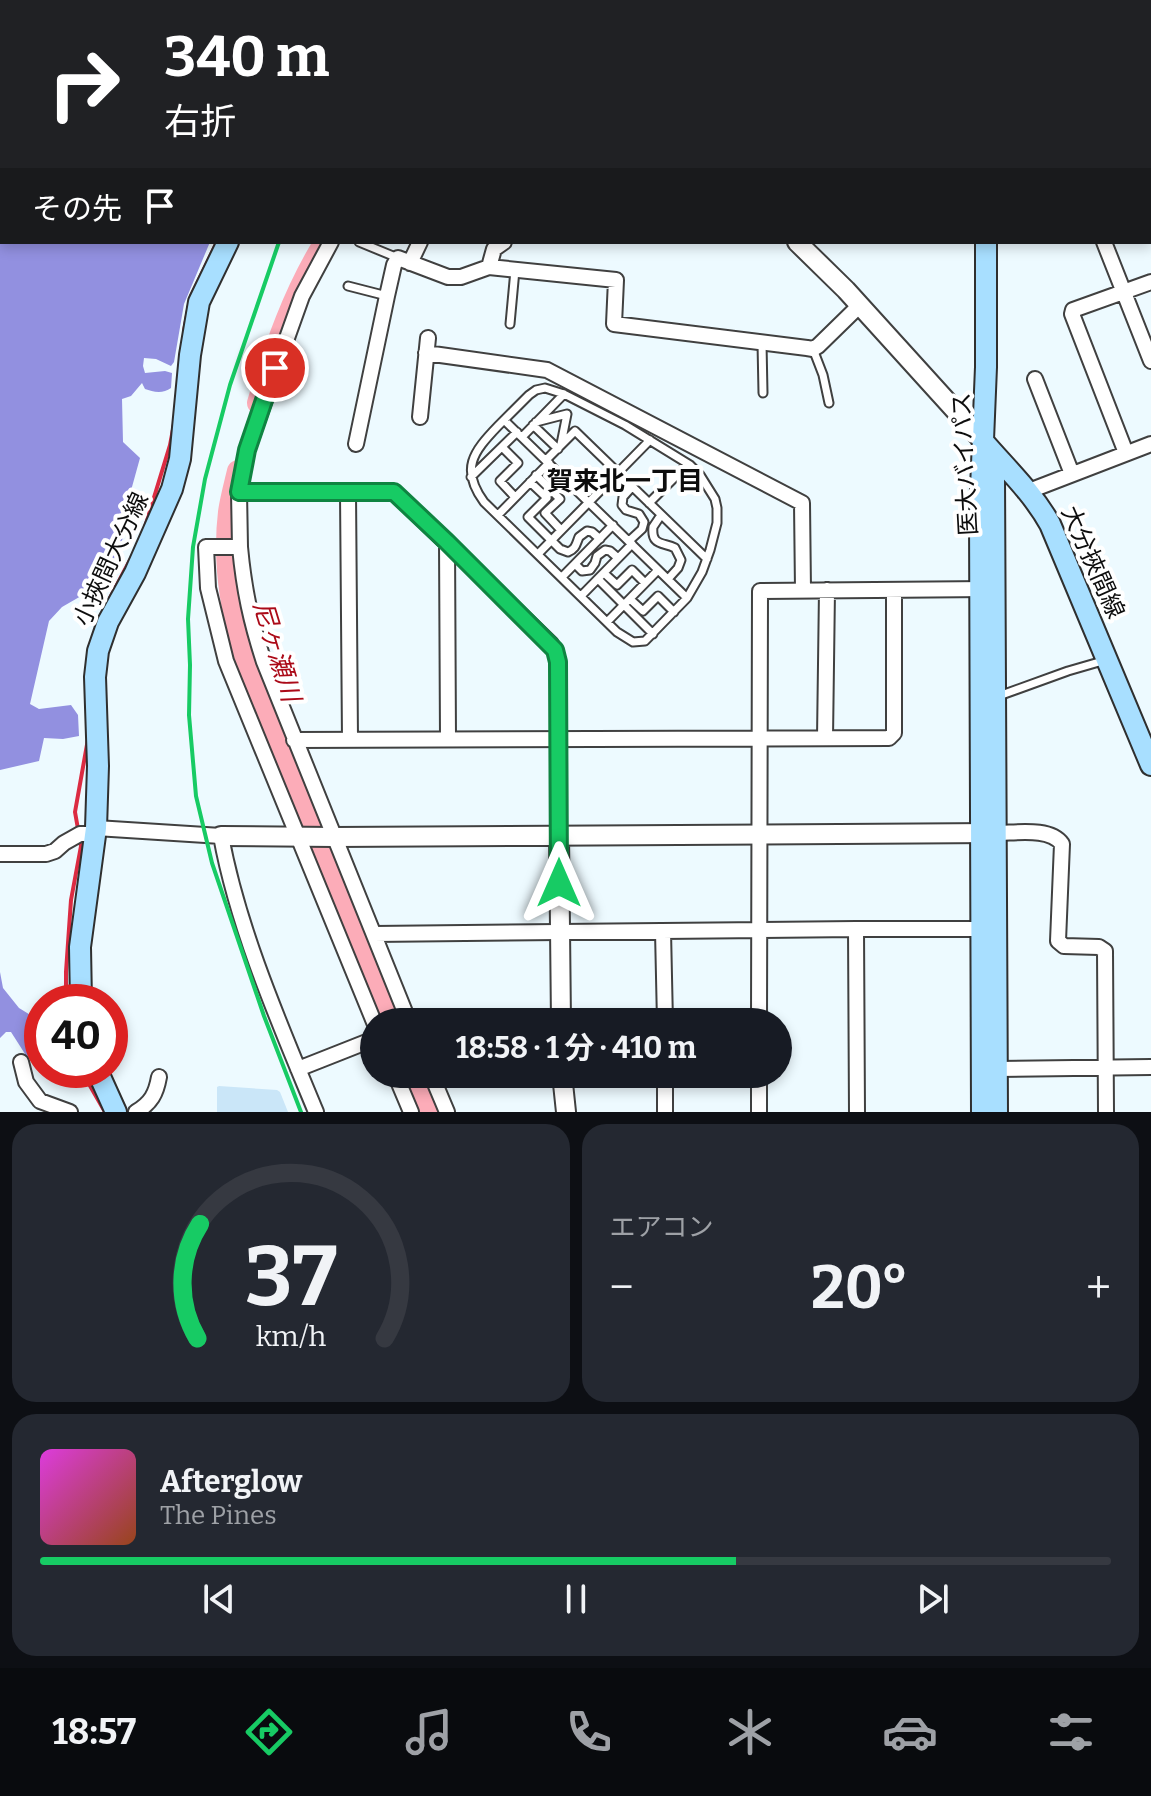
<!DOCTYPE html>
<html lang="ja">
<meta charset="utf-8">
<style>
:root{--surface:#171b24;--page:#242831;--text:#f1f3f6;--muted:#9ea1a6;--line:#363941;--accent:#17cb64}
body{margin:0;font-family:Bitter,"Noto Sans JP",serif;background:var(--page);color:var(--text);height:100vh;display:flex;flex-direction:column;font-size:30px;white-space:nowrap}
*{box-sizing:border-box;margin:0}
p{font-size:26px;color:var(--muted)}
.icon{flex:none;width:44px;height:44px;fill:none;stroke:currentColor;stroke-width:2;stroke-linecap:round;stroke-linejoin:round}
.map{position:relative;height:1112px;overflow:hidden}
.drawer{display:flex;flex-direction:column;gap:12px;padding:12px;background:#0d0f14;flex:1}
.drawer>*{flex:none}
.hud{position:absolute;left:0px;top:0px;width:1152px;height:244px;box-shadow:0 4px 12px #0003;background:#202124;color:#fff;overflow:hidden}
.speed{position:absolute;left:24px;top:984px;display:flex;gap:16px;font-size:40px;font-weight:700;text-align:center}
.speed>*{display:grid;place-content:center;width:104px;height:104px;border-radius:50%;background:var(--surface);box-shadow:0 4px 12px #0003;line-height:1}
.speed .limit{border:12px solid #d22;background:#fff;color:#111}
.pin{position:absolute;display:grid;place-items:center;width:68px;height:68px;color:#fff;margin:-34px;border:4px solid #fff;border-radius:50%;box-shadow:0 2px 8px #0007}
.me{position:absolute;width:88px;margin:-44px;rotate:0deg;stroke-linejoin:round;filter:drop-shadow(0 0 6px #0008)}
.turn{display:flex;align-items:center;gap:28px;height:168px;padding:0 32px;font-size:36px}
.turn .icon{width:104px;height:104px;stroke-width:2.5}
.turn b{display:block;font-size:56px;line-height:68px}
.then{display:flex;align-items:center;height:76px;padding:0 32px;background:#0003;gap:16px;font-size:30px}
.big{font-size:60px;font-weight:700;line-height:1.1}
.drawer .widget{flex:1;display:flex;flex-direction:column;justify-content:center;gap:12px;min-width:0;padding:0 28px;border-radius:24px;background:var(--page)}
.drawer .dial{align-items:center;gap:0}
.dial svg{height:208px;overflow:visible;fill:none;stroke:var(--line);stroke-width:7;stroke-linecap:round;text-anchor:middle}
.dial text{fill:var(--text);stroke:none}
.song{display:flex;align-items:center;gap:24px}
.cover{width:96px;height:96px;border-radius:12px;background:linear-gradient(135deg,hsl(300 70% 55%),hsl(20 70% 35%))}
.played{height:8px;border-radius:4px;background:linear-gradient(90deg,var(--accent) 65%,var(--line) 65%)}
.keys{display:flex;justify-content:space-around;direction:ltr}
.heat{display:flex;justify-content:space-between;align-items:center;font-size:44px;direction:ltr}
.drawer .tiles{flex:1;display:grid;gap:12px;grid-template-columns:1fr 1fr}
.widget:last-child{grid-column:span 2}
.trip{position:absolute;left:360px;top:1008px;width:432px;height:80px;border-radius:40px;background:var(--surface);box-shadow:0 4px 12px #0003;font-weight:700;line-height:80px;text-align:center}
.tab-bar{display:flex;height:128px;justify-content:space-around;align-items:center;background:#090b0e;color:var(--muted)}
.tab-bar .icon{width:56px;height:56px}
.tab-bar .on{color:var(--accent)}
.tab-bar b{font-size:36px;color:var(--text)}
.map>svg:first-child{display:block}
</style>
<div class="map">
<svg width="1151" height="1112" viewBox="0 0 1151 1112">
<rect width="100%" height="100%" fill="#edfaff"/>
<path fill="#cae6f8" d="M219 1086 277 1090 280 1092 288 1112H217V1087Z"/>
<path fill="#9290e0" d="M0 0H193L192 2H2V242H210L184 304 174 362 171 366 156 359 144 358 143 366 145 373 165 371 172 373 171 388C163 394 153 392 145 389L142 383 131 396 122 399 123 442 140 458 127 505 132 508 126 531 113 561 95 588 62 607 49 621 30 704 39 709 71 705 78 715 79 736 63 739 44 738 39 761 0 770Z
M0 972 3 988 19 1008 32 1016C33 1025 33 1027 26 1032V1039L33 1051 27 1057 11 1032H6L0 1038Z"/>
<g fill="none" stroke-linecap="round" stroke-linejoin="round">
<path stroke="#db2b42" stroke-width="4" d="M337 2 338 0
M191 296 217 242
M184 331 189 305
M145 527 170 445 174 424
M110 598 130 560
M66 1002V972L71 900 81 846 75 812 88 739
M81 1070 105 1112"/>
<path stroke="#fcacb8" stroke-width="22" d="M447 2V0
M258 403C275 347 294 292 325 242
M238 471C235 484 231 498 229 512 216 620 267 717 307 814 336 883 363 953 392 1022
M413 1074 428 1112"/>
<defs>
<path id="service" d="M359 242 398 258
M348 286 387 296
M510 324 515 270
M762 343 763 393
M813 349 823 375 829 403
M545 388 564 394 625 425 690 465 700 475 715 499 717 508V523L710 550 702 572 687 598 645 641 633 642 617 632 484 502C460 469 473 452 498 426 508 416 519 405 529 395L536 390Z
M504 420 687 598
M536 422 567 414 561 444
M533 425 558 449
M522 437 564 394
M502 447 518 463 500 481 515 497
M546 460 575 431 707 559
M536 475 560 499 545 513 561 530
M471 477 517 432
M530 482 547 498 528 517 560 549 568 552C576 549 576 544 579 537L587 531 592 532 600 539
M649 503 688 464
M498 515 549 463
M661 515 653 527C651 546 663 542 675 548L681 560 678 568 668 579
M629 541 642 529 644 522 639 514 626 510 622 505 623 497 632 487
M538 554 650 440
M575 564 582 571 590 570 595 563 597 556 605 550 610 551 618 558
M604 573 617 585 632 570 645 583
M562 577 613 525
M598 579 653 634
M581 596 632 544
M630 599 643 611 658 596 674 612
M607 622 658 570
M996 697 1068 671 1106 660"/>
<path id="minor" d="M720 0 721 2
M869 0V2
M1124 0V2
M465 2 466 0
M548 2 549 0
M600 2 601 0
M1150 210 1151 212
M1104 242 1151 361
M410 263 420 242
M489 267 494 249 504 242
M426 353 547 370 802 503 803 590
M1035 379 1072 474
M420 417 428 338
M356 444 387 296 394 265 398 258 448 277H461L489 267 616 280 614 324 807 348 813 349 818 346 860 305
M1126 453 1072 314 1073 310 1151 282
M1029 491 1151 444
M239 492H394L551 644 556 653 558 662 559 835
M348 493 350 739
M447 542 448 739
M240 547 239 492 247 450 302 296 331 242
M825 738 827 590
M294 740 889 738 894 733V590
M96 828 221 836C238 929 280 1025 316 1112
M996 833C1016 833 1050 827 1062 844L1058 941 1064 946 1099 947 1105 951 1106 1112
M0 854H46L55 851 64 843 80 834H95
M856 929 857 1112
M663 931 665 1022
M374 934 856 929H981
M374 1022 226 661 208 588 206 547H240C244 590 251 622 264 662L409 1022
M759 1022 760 591 988 589
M21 1062 26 1082 40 1101 70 1112
M298 1069 374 1039
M997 1069 1151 1067
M395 1074 411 1112
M431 1074 447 1112
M665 1074V1112
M136 1112C151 1103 156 1094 159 1077
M759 1112V1074"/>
<path id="tertiary" d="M531 0 533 2
M797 242 846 290 982 440
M559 835 561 1022
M221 836 334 837 994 833
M562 1074 566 1112"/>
<path id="secondary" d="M987 0V2
M348 2V0
M982 440C1006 468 1032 492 1050 524L1151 765
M994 475 997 1112
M81 1002 80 947 96 828 98 766 95 677 98 651 108 622 135 573 172 489 180 459 190 355 199 302 228 242
M97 1070 116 1112
M982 1112 980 513 986 367V242"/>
</defs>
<use href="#service" stroke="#404040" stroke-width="11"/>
<use href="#minor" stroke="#404040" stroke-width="18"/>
<use href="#tertiary" stroke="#404040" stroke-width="22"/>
<use href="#secondary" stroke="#2f2f2f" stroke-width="24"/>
<use href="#service" stroke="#fff" stroke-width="7"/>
<use href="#minor" stroke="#fff" stroke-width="14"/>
<use href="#tertiary" stroke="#fff" stroke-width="18"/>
<use href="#secondary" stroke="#a8dfff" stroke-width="20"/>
<path stroke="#17cb64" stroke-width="4" d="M372 2 373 0
M279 242 230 385 205 479 193 547 188 619 190 665 189 715 196 796 212 863 264 1016 301 1112"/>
</g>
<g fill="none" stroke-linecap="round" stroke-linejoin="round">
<defs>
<path id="route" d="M275 368 247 450 239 492H394L447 542 555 650 558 662 559 883"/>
</defs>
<use href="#route" stroke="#0f8441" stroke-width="20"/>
<use href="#route" stroke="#17cb64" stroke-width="14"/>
</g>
<g text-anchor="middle" stroke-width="8" stroke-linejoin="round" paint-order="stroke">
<g font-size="24" fill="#0d0d0d" stroke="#fff">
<text transform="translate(965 464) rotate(-93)" y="8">医大バイパス</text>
<text transform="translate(111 559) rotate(-65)" y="8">小挾間大分線</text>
<text transform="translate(1093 562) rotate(66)" y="8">大分挾間線</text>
</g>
<g font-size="26" font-weight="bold" fill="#0d0d0d" stroke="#fff">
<text x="625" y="490">賀来北一丁目</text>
</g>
<g font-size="26" font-style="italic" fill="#ab0a18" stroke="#fff">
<text transform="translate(277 651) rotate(73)" y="9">尼ヶ瀬川</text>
</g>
</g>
</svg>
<div class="speed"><div class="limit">40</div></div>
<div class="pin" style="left:275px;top:368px;background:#d93025"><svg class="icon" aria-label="arrive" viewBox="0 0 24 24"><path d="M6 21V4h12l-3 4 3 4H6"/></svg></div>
<svg class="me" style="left:559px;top:883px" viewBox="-20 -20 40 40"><path d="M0-17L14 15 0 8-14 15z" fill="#17cb64" stroke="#fff" stroke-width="4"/></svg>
<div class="trip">18:58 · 1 分 · 410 m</div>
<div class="hud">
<div class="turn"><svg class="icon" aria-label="right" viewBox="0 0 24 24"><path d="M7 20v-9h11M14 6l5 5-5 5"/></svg><div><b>340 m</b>右折</div></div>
<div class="then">その先<svg class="icon" aria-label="arrive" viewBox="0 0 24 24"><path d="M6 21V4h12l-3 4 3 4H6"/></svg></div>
</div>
</div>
<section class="drawer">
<div class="tiles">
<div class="widget dial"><svg viewBox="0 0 100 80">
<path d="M14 69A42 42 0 1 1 86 69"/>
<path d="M14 69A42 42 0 0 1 15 25" stroke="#17cb64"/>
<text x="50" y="56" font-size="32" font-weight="700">37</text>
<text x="50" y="72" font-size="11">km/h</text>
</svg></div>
<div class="widget"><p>エアコン</p>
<div class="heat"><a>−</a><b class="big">20°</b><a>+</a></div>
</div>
<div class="widget">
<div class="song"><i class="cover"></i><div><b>Afterglow</b><p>The Pines</p></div></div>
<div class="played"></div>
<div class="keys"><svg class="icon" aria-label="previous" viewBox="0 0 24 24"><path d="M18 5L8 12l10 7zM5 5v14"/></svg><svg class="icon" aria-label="pause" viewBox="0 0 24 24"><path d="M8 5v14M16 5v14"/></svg><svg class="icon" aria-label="next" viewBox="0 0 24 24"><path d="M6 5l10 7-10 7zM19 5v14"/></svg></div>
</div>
</div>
</section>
<nav class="tab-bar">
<b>18:57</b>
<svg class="icon on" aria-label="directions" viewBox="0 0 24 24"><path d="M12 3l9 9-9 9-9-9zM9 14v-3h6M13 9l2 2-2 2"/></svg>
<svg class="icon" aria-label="music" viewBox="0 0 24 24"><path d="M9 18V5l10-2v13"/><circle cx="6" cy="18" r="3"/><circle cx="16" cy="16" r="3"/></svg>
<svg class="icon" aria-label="phone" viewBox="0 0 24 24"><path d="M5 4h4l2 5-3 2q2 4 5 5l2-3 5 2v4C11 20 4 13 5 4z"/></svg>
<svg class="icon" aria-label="climate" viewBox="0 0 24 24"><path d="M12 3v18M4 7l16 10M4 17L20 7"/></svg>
<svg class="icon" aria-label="car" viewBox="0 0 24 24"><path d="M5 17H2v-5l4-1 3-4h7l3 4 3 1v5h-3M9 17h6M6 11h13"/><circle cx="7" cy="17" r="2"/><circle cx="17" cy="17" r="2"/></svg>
<svg class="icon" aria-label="filters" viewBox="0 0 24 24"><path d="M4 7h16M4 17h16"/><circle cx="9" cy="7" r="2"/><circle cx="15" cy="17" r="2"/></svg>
</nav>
